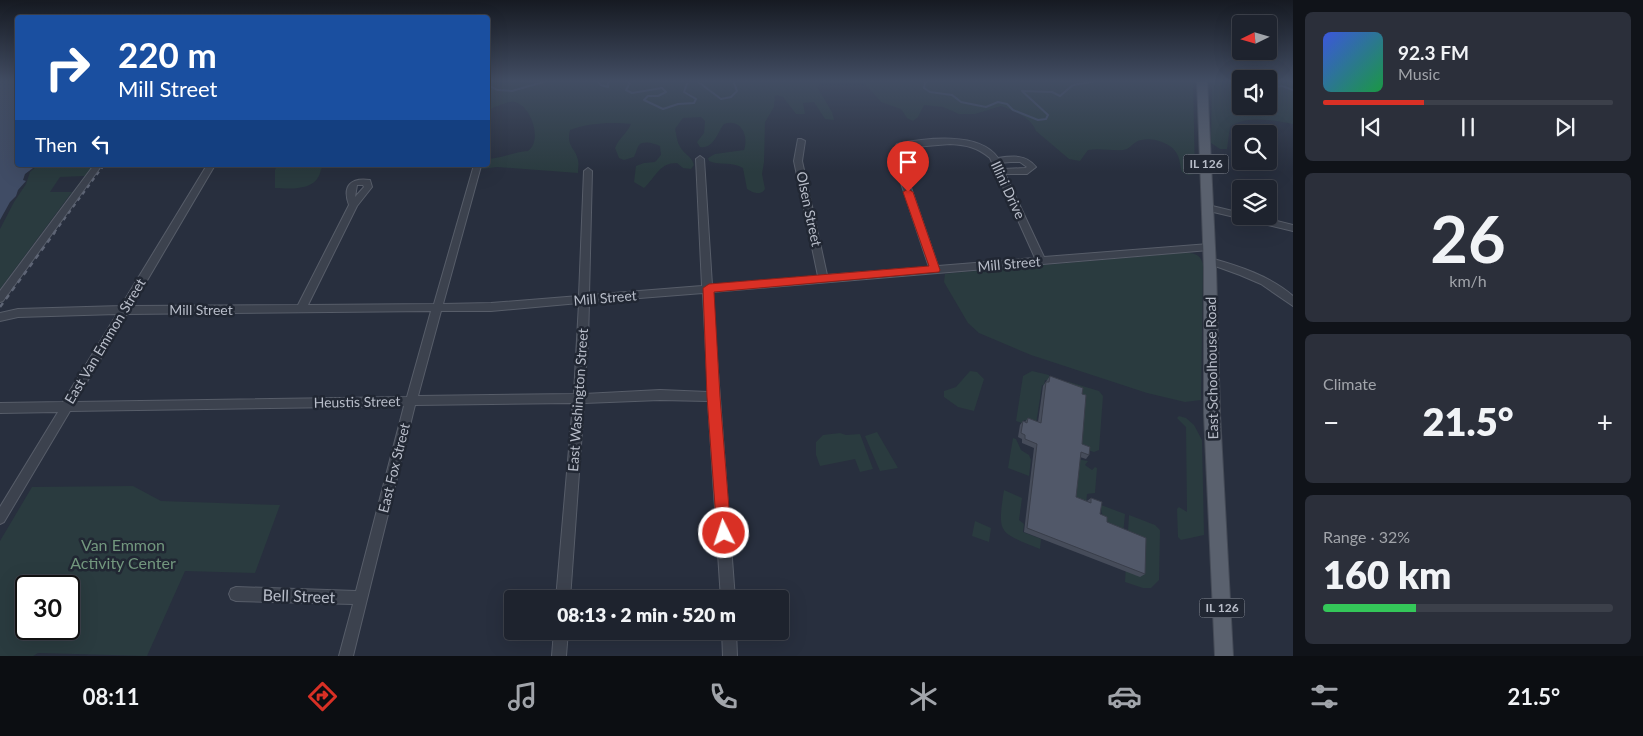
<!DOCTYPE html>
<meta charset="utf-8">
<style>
:root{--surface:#1e232e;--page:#2b2f3a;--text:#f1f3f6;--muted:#a1a4aa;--line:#3c404a;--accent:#d93025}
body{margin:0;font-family:Lato,sans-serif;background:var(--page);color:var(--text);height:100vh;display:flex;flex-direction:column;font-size:19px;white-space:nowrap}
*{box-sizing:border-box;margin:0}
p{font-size:16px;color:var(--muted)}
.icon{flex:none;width:28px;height:28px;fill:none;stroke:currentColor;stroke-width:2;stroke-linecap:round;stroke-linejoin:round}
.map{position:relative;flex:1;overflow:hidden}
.sheet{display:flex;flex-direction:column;gap:12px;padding:12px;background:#101319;width:350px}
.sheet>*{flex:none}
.banner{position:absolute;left:15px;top:15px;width:475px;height:152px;border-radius:5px;box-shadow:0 5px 20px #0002,0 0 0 1px var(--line);background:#1a4fa0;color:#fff;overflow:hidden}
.needle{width:32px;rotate:265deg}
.controls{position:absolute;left:1232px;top:15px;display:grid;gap:10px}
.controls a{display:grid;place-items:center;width:45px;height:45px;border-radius:5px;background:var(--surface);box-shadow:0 5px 20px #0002,0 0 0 1px var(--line);font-size:25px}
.speed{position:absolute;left:15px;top:575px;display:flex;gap:10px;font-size:25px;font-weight:700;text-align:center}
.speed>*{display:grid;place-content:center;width:65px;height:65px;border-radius:50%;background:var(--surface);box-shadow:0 5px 20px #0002,0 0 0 1px var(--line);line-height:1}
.speed .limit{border:2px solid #111;border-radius:8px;background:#fff;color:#111}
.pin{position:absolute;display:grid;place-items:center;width:42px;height:42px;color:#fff;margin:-51px -21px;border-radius:50% 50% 50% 0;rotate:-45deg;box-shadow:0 0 5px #0007}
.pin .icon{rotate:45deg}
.me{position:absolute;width:55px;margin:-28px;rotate:356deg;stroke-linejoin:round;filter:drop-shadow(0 0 4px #0008)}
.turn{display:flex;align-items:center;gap:18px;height:105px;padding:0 20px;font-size:22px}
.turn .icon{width:65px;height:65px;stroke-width:2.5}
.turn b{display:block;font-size:35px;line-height:42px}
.then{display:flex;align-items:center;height:48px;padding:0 20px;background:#0003;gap:10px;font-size:19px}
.big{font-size:38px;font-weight:800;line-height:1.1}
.sheet .card{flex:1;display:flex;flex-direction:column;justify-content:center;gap:8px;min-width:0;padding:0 18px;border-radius:8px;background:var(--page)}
.sheet .dial{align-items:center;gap:0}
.dial b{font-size:65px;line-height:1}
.song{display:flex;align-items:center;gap:15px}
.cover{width:60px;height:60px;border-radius:8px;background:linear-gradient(135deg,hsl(230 70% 55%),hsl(140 70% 35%))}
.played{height:5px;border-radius:2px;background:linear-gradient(90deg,var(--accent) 35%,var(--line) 35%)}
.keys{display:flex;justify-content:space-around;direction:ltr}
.heat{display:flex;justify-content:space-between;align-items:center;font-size:28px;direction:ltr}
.charge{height:8px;border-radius:4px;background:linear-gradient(90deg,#34c759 32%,var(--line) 0)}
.trip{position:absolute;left:504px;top:590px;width:285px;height:50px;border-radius:5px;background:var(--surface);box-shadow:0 5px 20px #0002,0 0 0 1px var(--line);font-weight:800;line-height:50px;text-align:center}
.dock{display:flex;height:80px;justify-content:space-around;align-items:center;background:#0c0e12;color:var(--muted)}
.dock .icon{width:35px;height:35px}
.dock .on{color:var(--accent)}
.dock b{font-size:22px;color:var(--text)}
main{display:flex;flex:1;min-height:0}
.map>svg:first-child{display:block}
</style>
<main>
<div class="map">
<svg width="1293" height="656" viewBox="0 0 1293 656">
<rect width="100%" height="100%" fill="#282f3e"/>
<path fill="#2a3b3f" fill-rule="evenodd" d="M488 80H824L817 87 832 112 834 120 825 119 814 102 803 103 805 114H796L783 97 777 95 775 96 774 107 765 122 764 162 762 174 765 189C761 196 753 193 747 189L743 168C732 161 720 166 709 161L708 158 715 154 744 150C749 136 741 118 724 124 717 133 714 149 700 147L697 142 704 133 705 121 701 117 683 118 675 129C677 137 677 145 684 152 689 157 692 158 694 165L691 169 683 168 677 163C659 163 656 177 644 188L634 182 636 166 644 163 655 162 661 155 660 146C655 144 644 140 639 145 637 148 636 153 634 157L624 160 619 158 615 148C619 138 627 133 631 124 611 122 589 123 570 130 566 147 575 147 578 160 579 164 578 169 578 173L497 167 482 169 483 165H488V159C502 158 514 152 528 151 543 140 531 106 515 102 510 101 505 103 500 105 494 107 491 108 488 113Z
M862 80H1193L1195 174 1188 175 1182 172C1180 166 1180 159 1177 154 1172 142 1147 135 1136 142 1131 145 1130 149 1123 150 1111 151 1100 148 1088 150L1080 161 1069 159 1036 131C1031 117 1014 111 1001 106L975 114H959L943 107 924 105 918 117 913 121 907 118 901 109 881 102Z
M1212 80H1241V106H1269V80H1293V124C1274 121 1246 114 1230 127L1227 149H1220L1211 143Z
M38 165H95L86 176 60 177 50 192H72L0 289V229L14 202 26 184 30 172Z
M277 165H326L321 169C318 191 292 189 275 188V170Z
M1181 253C1191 252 1201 253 1203 265L1201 400 1185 402 1147 393 1031 355 979 333 968 323 944 282 945 274 952 273Z
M970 371 977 372 984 379 974 411 958 407 944 397V391L956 387Z
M1032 371 1049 375V381L1045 380 1044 386 1042 385 1036 424 1024 420 1022 423 1016 421 1023 376Z
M1069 382 1099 391 1103 396 1099 450 1094 452 1078 447 1069 388Z
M1179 416 1186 418 1194 425 1202 440 1204 535 1181 540 1178 537 1177 509 1179 507 1187 512 1186 427 1177 418Z
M877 432 898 468 880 471 865 436Z
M840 433 846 435 860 434 873 469 860 472 855 459 820 466 816 455V442L823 435Z
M1013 438 1016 439 1021 450 1029 455 1031 460 1029 476 1008 468Z
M1077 459 1088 461 1085 465 1092 470 1095 467 1097 468 1095 493 1087 494 1086 506 1072 501Z
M133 486 161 501 280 505 255 573 185 571 147 656 38 653 33 656H0V541L32 487ZM69 586V629H26V586Z
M1004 490 1022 498 1019 520 1024 524 1023 532 1041 539 1040 549C999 532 997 535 1004 490Z
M1101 505 1125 514 1123 534C1112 526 1100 520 1101 505Z
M1129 515 1155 525 1160 530 1159 580 1151 588H1143L1125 582Z
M975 521 991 528 989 542 972 536Z"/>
<path fill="#404c65" d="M0 80H3L1 83 7 80H17L18 165H37L25 174 23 180 26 181 18 190 16 196 10 202 0 220Z"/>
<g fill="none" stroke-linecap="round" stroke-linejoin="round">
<path stroke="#404c65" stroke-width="2" d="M488 80 490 81V86L497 90 512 91 550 80
M560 80H574
M597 80 601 85 608 87V80
M627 80 630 83 626 90 632 93 662 88 666 92 658 96H648L644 100 663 109 678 104 694 103 696 99 684 92 688 81H697L721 99 731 97 737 91 733 80
M943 80 925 82 924 88 930 92 952 95 961 102 986 107 998 102 1007 104 1013 110 1038 120 1046 119 1048 115 1022 91 1052 92 1060 96 1073 85 1103 80
M1225 80 1236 82 1235 80
M1290 80 1293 83
M1269 88 1282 86 1293 90"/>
<defs>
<path id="minor" d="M798 139H801L805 141 802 161 827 275 929 267 891 153 897 144C925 138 980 131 998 158 1012 156 1026 154 1036 167L1027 174H1005L1044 257 1209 244 1214 247 1209 250 712 292 735 599H721L708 401 660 400 584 403 570 599H556L573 403 415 405 353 656H339L353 604 236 601 231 599 229 594 231 589 236 587 356 591 404 406 70 411 4 522 0 524V507L58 412 0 413V403L63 402 117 314 18 317 0 321V313L18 309 121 306 207 165H215L132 306 298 305 349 205C342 186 351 177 370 180L372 187 357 206 308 305 434 304 474 165 481 166 443 304 491 303 579 296 584 171 588 168 592 171 589 295 702 286 696 159 700 156 704 159 712 285 818 276 794 161ZM950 144C966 145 977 147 990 158L1035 258 938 266 899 153 902 148ZM1010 162H1020L1027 167 1025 168 1003 169 1000 163ZM357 185H363L364 187 355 197ZM703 293 708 392 660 390 584 394 588 341 589 302ZM579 303 574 394 418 396 441 311H491ZM431 311 407 397 75 402 127 314Z
M94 165H102L3 301 0 302V291Z
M1208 205 1241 213V216H1257L1293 225V231L1205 210 1204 208Z
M1210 258C1239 266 1270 276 1293 296V306L1261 284 1240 275 1207 263 1205 261 1207 259Z
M554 631H568L566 656H552Z
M722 631H736L737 656H723Z"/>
<path id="major" d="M1197 80H1207L1216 268 1220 414 1233 656H1215L1204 414V268Z"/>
</defs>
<use href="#minor" stroke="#575d69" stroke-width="2"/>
<use href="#major" stroke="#454b57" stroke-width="2"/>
<use href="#minor" fill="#3c424e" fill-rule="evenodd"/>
<use href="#major" fill="#5a616e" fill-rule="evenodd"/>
<path stroke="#5e6575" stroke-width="2" stroke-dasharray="4 4" stroke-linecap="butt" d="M54 233 104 165"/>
<path stroke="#5e6575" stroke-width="2.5" stroke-dasharray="5 5" stroke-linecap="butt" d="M0 307 55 232"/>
</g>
<path fill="#464c5a" d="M1050 376 1082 394V444L1089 455 1086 459 1080 457 1076 497 1087 501 1091 498 1100 514 1145 574 1140 577 1024 532 1034 448 1022 443V439L1018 437 1020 425 1023 421 1025 422 1028 418 1038 422 1043 386Z"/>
<path fill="#515869" stroke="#393e4a" d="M1050 376 1083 388 1082 394 1086 395 1082 444 1090 447 1089 455 1081 452 1076 497 1091 503V498L1102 502 1100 514 1107 517V522L1146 538 1145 574 1027 528 1037 444 1025 439V435L1021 433 1023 421 1027 423 1028 418 1041 423 1046 382H1049Z"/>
<linearGradient id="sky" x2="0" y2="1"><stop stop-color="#161a22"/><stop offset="0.47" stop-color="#424d63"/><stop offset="1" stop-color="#424d63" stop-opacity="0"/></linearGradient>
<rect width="1293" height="172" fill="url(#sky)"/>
<path fill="#d93025" stroke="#8d1f18" d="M908 189 913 192 940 270 939 272 714 292 720 397 731 533 729 538 724 540 719 538 717 533 707 397 703 288 709 284 929 266 903 192Z"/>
<g text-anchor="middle" stroke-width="5" stroke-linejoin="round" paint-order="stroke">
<g fill="#212733" stroke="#8b909c" stroke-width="1">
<rect x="1183.5" y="154.5" width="45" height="19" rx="4"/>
<rect x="1199.5" y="598.5" width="45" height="19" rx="4"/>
</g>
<g font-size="12" font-weight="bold" fill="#b8bdc9">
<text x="1206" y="168">IL 126</text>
<text x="1222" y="612">IL 126</text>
</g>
<g font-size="14" fill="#b8bdc9" stroke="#212733">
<text transform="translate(1008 190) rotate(65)" y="5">Illini Drive</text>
<text transform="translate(809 209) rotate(78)" y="5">Olsen Street</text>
<text transform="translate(1009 264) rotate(-5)" y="5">Mill Street</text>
<text transform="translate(605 298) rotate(-5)" y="5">Mill Street</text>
<text x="201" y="315">Mill Street</text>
<text transform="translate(105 341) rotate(-59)" y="5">East Van Emmon Street</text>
<text transform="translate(1212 368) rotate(-91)" y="5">East Schoolhouse Road</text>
<text transform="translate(578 400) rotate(-86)" y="5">East Washington Street</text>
<text transform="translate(357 402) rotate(-1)" y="5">Heustis Street</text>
<text transform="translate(394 468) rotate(-76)" y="5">East Fox Street</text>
</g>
<g font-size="16" fill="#72977e" stroke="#212733">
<text x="123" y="551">Van Emmon<tspan x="123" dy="18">Activity Center</tspan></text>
</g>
<g font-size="16" fill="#b8bdc9" stroke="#212733">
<text transform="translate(299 596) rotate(2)" y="6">Bell Street</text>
</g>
</g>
</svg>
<div class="controls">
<a><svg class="needle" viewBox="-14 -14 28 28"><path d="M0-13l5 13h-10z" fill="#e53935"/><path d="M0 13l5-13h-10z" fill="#a1a4aa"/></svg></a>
<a><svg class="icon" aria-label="sound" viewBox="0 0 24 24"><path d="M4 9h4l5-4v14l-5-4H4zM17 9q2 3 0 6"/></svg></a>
<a><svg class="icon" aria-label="search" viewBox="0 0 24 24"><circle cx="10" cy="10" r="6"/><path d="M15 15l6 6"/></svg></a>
<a><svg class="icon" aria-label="layers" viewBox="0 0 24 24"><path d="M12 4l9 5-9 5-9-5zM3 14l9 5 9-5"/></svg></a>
</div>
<div class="speed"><div class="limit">30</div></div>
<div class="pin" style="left:908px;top:192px;background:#d93025"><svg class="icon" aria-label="arrive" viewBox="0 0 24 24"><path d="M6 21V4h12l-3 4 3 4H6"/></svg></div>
<svg class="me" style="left:724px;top:533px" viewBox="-20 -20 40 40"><circle r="17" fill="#d93025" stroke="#fff" stroke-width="3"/><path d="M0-11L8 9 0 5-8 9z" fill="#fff"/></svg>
<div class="trip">08:13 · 2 min · 520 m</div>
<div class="banner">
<div class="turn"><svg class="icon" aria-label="right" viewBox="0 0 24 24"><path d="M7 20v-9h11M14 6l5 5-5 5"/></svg><div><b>220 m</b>Mill Street</div></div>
<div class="then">Then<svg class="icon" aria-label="left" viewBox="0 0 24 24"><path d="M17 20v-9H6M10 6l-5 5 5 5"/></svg></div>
</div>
</div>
<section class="sheet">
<div class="card">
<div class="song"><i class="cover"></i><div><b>92.3 FM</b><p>Music</p></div></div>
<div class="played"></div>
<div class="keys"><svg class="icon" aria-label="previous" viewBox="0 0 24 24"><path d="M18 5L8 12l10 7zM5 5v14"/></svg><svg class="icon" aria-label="pause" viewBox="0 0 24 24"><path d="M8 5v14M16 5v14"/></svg><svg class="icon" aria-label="next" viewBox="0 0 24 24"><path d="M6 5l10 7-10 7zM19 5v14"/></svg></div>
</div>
<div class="card dial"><b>26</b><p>km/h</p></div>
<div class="card"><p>Climate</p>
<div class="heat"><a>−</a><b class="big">21.5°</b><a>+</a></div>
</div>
<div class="card"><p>Range · 32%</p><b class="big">160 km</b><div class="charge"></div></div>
</section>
</main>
<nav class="dock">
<b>08:11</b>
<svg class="icon on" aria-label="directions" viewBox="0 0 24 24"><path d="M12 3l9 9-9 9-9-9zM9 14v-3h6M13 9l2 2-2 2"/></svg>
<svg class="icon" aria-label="music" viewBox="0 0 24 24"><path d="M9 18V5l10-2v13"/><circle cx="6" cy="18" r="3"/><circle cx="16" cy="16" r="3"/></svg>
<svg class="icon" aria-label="phone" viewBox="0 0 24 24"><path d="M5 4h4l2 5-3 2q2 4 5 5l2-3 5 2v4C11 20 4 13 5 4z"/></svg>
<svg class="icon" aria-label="climate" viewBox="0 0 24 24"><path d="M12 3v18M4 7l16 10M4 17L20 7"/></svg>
<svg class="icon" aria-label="car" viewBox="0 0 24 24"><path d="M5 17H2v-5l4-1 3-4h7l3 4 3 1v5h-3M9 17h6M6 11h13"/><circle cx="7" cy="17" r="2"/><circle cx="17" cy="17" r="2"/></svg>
<svg class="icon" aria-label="filters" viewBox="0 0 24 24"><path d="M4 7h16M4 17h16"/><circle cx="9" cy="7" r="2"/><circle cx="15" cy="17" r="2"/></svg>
<b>21.5°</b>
</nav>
